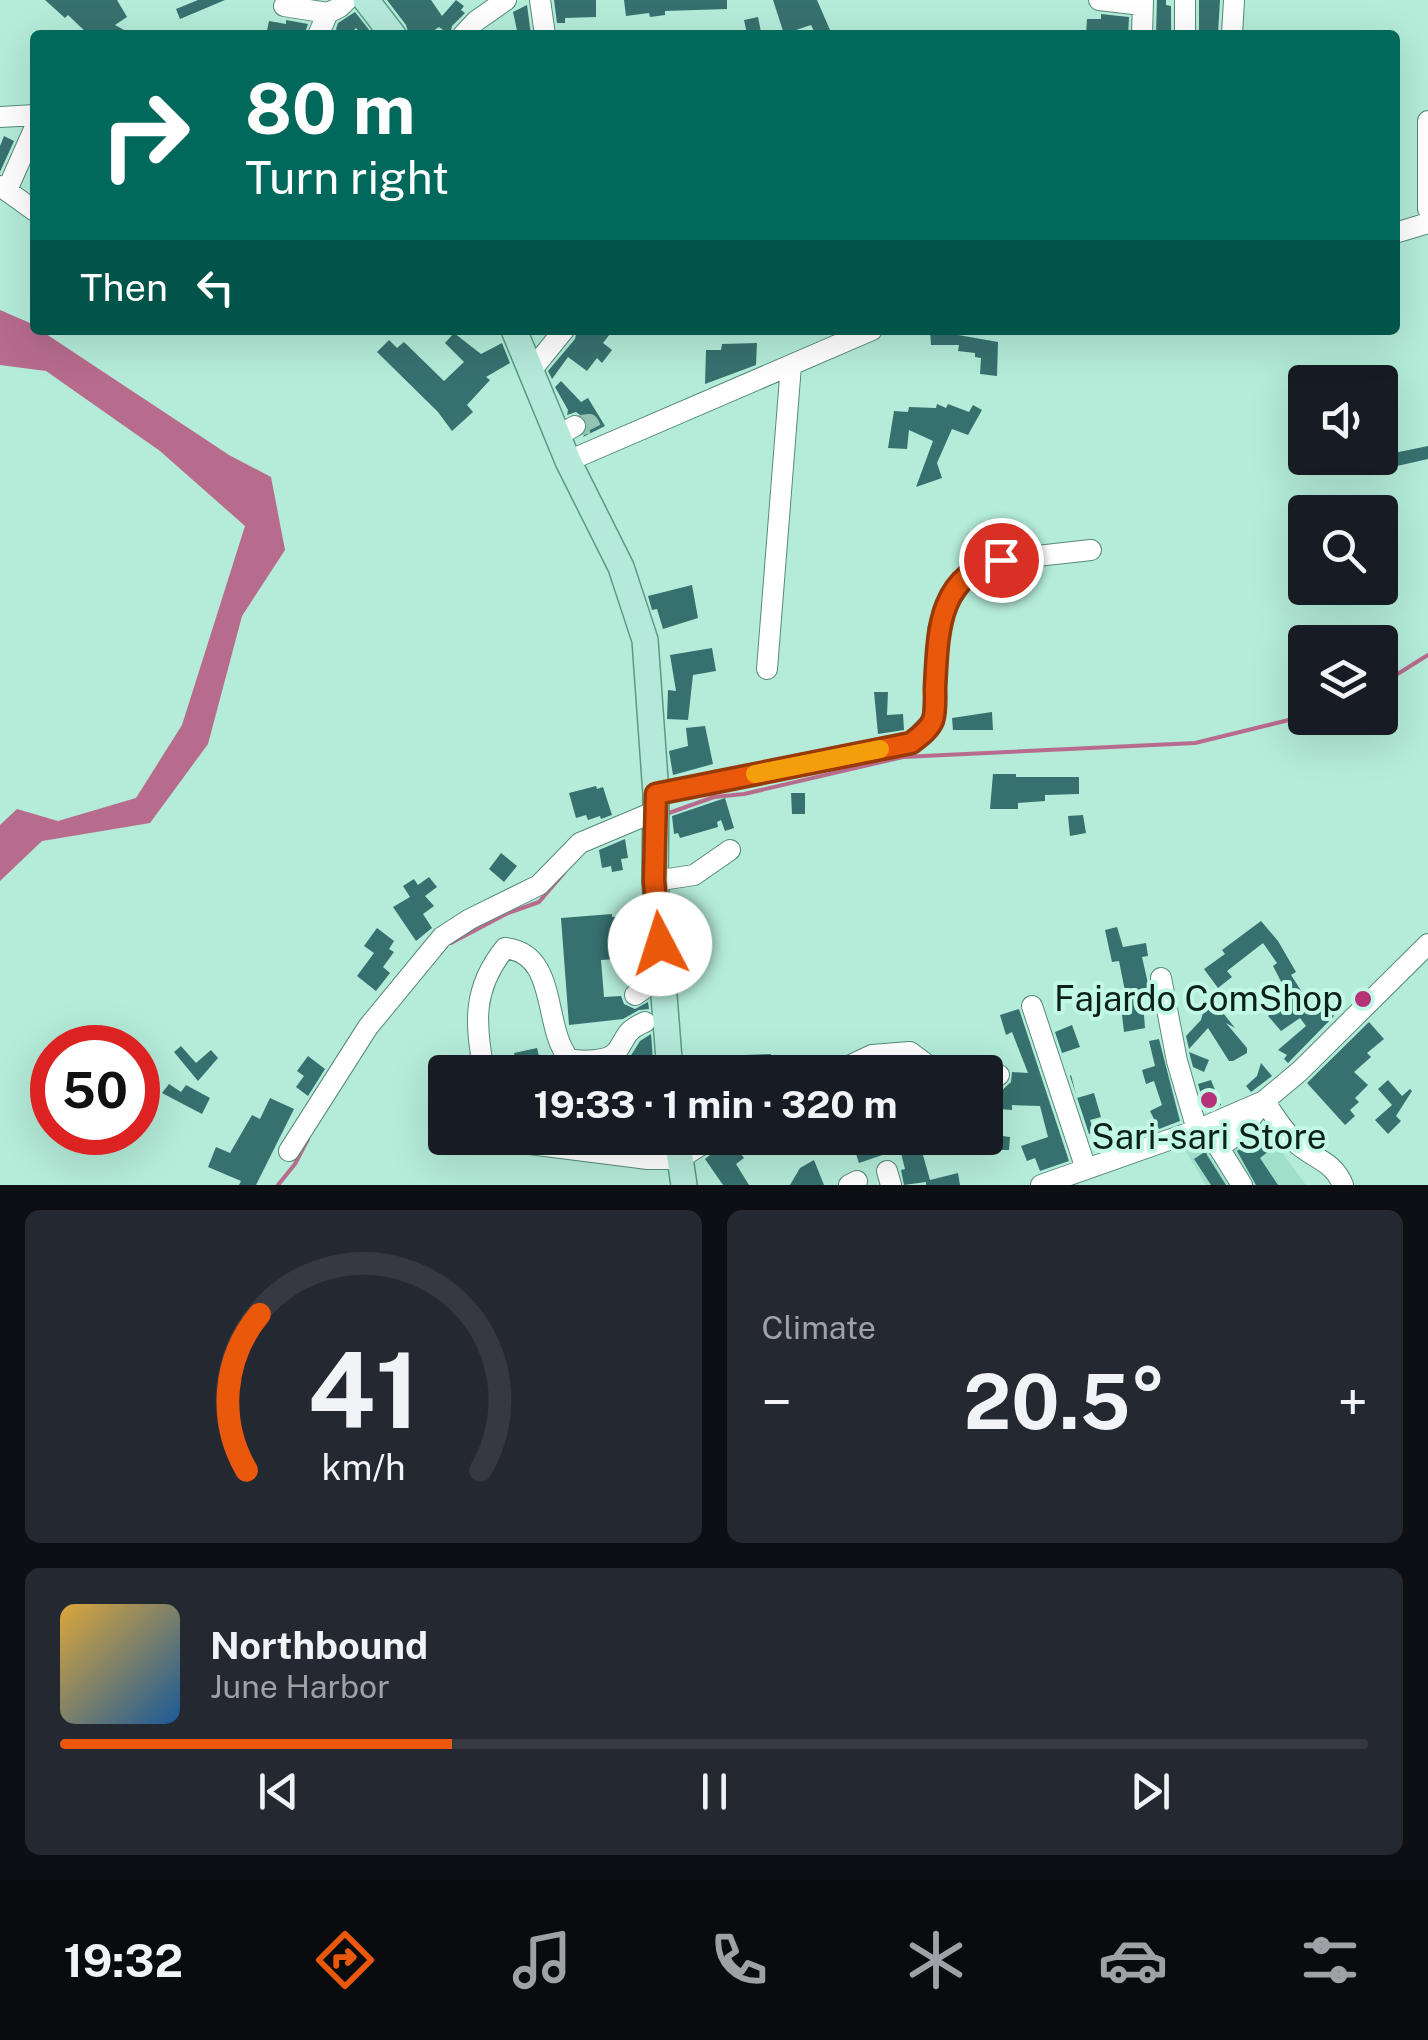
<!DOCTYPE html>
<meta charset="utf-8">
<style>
:root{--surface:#171b24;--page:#242831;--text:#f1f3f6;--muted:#9ea1a6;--line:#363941;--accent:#ea580c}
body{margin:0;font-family:"Public Sans",sans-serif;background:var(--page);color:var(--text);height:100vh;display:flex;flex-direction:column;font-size:38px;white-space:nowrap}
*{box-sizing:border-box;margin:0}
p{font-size:32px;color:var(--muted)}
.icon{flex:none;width:55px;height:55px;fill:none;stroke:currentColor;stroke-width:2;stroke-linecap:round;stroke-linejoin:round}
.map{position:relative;height:1185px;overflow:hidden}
.details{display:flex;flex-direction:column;gap:25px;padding:25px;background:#0d0f14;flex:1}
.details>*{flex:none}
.banner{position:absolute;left:30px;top:30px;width:1370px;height:305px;border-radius:10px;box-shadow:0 10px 40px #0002;background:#00695c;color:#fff;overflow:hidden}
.controls{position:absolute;left:1288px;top:365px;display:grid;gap:20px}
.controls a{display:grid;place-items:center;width:110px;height:110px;border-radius:10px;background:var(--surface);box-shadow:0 10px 40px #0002;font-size:50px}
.speed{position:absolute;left:30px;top:1025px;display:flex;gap:20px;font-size:50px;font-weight:700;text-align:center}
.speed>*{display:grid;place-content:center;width:130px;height:130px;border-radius:50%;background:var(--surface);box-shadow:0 10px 40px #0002;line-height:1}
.speed .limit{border:15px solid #d22;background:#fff;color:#111}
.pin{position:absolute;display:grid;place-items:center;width:85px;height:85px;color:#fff;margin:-42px;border:5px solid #fff;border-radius:50%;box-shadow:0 2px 10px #0007}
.me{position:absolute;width:110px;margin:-55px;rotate:355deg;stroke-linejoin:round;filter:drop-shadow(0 0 8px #0008)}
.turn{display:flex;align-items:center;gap:35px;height:210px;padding:0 50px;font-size:45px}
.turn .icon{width:130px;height:130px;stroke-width:2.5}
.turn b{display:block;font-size:70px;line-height:85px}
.then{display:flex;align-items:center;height:95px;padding:0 50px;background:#0003;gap:20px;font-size:38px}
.big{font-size:75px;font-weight:700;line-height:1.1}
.details .widget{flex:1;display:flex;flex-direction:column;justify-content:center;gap:15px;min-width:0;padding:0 35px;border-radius:15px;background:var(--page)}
.details .dial{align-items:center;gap:0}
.dial svg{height:260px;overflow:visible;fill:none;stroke:var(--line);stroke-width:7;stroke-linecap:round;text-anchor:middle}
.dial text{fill:var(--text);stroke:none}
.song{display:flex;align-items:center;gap:30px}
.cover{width:120px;height:120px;border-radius:15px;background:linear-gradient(135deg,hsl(40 70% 55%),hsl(210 70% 35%))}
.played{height:10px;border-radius:5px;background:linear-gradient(90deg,var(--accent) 30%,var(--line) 30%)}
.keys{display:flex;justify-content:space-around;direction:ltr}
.heat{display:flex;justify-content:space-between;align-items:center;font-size:55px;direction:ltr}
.details .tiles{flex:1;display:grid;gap:25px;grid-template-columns:1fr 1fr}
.widget:last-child{grid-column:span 2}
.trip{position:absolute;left:428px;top:1055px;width:575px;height:100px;border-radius:10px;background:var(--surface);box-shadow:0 10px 40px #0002;font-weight:700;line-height:100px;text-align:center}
.menu{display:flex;height:160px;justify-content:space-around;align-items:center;background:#090b0e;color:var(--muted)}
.menu .icon{width:70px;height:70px}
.menu .active{color:var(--accent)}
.menu b{font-size:45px;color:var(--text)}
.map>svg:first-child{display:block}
</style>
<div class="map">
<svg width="1428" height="1185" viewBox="0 0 1428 1185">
<rect width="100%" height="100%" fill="#b4ebd9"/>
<path fill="#a0e0cb" d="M1250 1110 1306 1185H1206L1179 1140Z"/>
<path fill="#b76b8d" d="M0 310 30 323 35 330H40L229 455 271 477 285 550 242 616 208 744 150 823 42 841 0 881V825L17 809 58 821 136 798 182 725 245 526 160 451 46 371 0 365Z"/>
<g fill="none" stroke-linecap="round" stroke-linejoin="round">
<path stroke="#b76b8d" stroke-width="4" d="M1380 685 1428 655
M666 814 714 797 744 794 903 757 1195 743 1305 716
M451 943 508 913 539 902 564 873
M278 1185 295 1164 308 1139"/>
</g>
<path fill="#37716f" d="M45 0H117L127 17 115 25 133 35H89L68 15 65 18Z
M198 0H225L180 19 176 9Z
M387 0H431L442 16 456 0 464 6 461 10 465 13 452 26 450 35 439 27 427 35H409L406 25Z
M554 0H596V17L565 18V23H557Z
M624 0H727V9L665 11V15L650 17 649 13 626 16Z
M773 0H817L830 30 816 35 811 25 784 34Z
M1157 0H1166V5L1171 6V35H1156Z
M1199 0H1220L1218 33 1199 34Z
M527 5 531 35H518L513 12Z
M355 12 370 31 362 35 356 28 349 35H341L336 29 338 23Z
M1101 14 1129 17 1128 35H1086L1087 19H1101Z
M758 17 761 32 747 34 744 20Z
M286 20 308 24 304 35H266L269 21 286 24Z
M4 136 14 141 0 172V146Z
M577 330H613L603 343 612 350 602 363 597 358 587 371 568 357 552 379 548 371 575 339Z
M930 330 998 342 997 376 980 374 981 358 975 357V353L958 351 959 345H931Z
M454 333 481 354 502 343 510 363 486 377 490 380 467 405 473 412 452 431 438 412 377 352 389 340 397 348 404 342 444 381 464 362 445 343Z
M757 343 756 365 705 384 706 350H721L722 344Z
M561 381 581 402 588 398 605 426 583 437 589 427 587 420 576 412 567 415 568 410 555 387Z
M937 404 946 408 948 404 969 412 973 405 982 410 968 435 952 429 937 463 942 478 916 487 933 441 909 430 907 449 888 448 894 411 908 412 909 407 936 408Z
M1428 446V459L1397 466 1394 453Z
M692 585 698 618 663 629 657 609 652 610 648 596Z
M712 648 716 671 693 675 688 720 667 719 668 690 676 691 670 655Z
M874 692H888L887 715 903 714 904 730 878 734Z
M992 712 993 730H953L952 718Z
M705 726 713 764 673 775 669 751 688 746 686 728Z
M993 774H1016V777H1079V794L1045 795V801L1018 803V809H990Z
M596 786 597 789 603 787 612 815 601 819 600 816 588 820 586 815 576 818 569 793Z
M791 793H805V814H792Z
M725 798 734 828 725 831 721 820 717 822 718 827 680 838 678 833 674 834 672 816Z
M1083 815 1086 833 1070 836 1068 816Z
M625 839 628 858 621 859 623 870 612 872 611 866 602 868 599 850Z
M501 853 517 866 504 882 489 869Z
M429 877 437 887 425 896 434 906 423 914 432 928 416 941 393 907 410 897 403 886 414 879 418 885Z
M612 914V917L641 916 645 956H616V959L601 960 604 997 621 996 624 1004 635 1009 648 1002 649 1009 639 1010 623 1019 569 1025 561 918Z
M1261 921 1278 941 1296 972 1291 975 1302 992 1297 995 1313 1012 1325 1003 1334 1016 1288 1063 1284 1059 1287 1055 1278 1050 1306 1026 1300 1018 1281 1031 1268 1016 1289 997 1273 966 1277 963 1263 943 1227 971 1232 977 1218 988 1204 969 1225 954 1222 950Z
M1117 927 1123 947 1146 943 1148 956 1142 957 1149 988 1142 989 1145 1028 1124 1032 1120 997 1126 996 1119 961 1112 962 1105 930Z
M377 928 394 941 389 949 394 952 383 967 390 973 376 991 357 976 374 953 364 946Z
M1208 994 1235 1028 1226 1023 1247 1048V1053L1233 1061H1229L1208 1028 1189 1049 1186 1036 1201 1020Z
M1019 1009 1069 1161 1040 1171 1035 1158 1027 1161 1021 1146 1048 1137 1040 1106 1012 1105V1110L985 1108V1091L1000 1092 1011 1082 1012 1072 1028 1073 1012 1032 1006 1035 1000 1015Z
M1369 1022 1384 1039 1367 1053 1371 1057 1354 1072 1368 1085 1355 1098 1359 1102 1350 1110 1355 1116 1345 1125 1307 1083Z
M1072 1025 1080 1047 1062 1053 1055 1032Z
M651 1034 654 1072H628L630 1057 640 1041Z
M1159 1039 1180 1121 1159 1129 1150 1111 1162 1105 1154 1081 1146 1084 1142 1070 1155 1066 1149 1041Z
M181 1046 196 1063 211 1050 218 1058 198 1081 174 1052Z
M537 1048 543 1072H518L514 1053Z
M1189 1052 1209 1060 1204 1072 1193 1067Z
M771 1054 772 1071 746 1072 745 1055Z
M308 1056 325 1069 308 1096 296 1087 304 1076 297 1071Z
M1261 1063 1272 1076 1251 1092 1246 1086 1257 1076Z
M1071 1075 1077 1098 1094 1093 1101 1117 1090 1120 1094 1132 1089 1134 1070 1076Z
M1211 1080 1221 1105 1206 1111 1198 1084Z
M1388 1080 1402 1096 1410 1089 1412 1091 1396 1116 1401 1121 1388 1134 1375 1120 1392 1105 1378 1089Z
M169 1084 181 1092 186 1085 210 1098 202 1114 162 1093Z
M270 1098 294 1109 256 1185H239L241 1181 208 1167 216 1147 230 1153 252 1115 260 1119Z
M1269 1132 1278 1144 1260 1158 1278 1185H1256L1237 1151 1250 1142 1252 1146Z
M994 1135 1010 1137 1009 1150H993Z
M886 1138H907L909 1143 919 1141 930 1180 958 1173 960 1185H926V1182L904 1185 901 1170 905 1169 900 1149 859 1163 855 1151 886 1141Z
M724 1144 727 1149 734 1144 744 1158 736 1164 749 1185H723L705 1159Z
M1206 1151 1207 1155 1226 1185H1211L1194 1159Z
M814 1160 824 1185H790L800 1168Z"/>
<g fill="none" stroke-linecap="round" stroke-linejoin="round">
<path stroke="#92c3b3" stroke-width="20" stroke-dasharray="20 10" stroke-linecap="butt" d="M575 426 589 424 593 432"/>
<defs>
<path id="minor" d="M540 0 545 35
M1099 0 1142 5
M1185 0V35
M284 6 328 13
M318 35 328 13 340 7 347 0
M463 35 476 21 506 0
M1142 35 1143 0
M1232 35 1234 0
M0 117 35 115
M1428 121V209
M0 186 35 211
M7 190 35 127
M1395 233 1428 223
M530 372 564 330
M557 436 575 426
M568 461 872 330
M767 669 791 365
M656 794 911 743 933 720 938 630 943 611 967 574 980 565 1001 560 1091 550
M655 881 694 875 730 850
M1161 978 1177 1061 1197 1130
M635 995 662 976
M1032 1006 1086 1169
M484 1072C475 1023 472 989 505 948 559 954 542 1026 569 1059 581 1062 609 1062 617 1051 628 1035 625 1031 645 1022
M836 1072 872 1055 910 1052 937 1072
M985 1076 999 1075
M506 1138 514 1142 648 1159H679L712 1138
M289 1151 368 1027 442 937 470 919 539 885 580 843 656 811
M887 1171 891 1185
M849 1185 857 1181
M1041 1185 1197 1130 1264 1101 1300 1071 1428 944
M1242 1185 1219 1148 1241 1131 1264 1101C1275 1116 1286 1136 1301 1147 1318 1160 1334 1163 1343 1185"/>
<path id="major" d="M366 0 393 35
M514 330 568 461 621 567 645 640 656 794 655 881 670 1072
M677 1138 684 1185"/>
</defs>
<use href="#minor" stroke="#568a7a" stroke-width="22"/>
<use href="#major" stroke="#599986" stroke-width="28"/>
<use href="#minor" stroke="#fff" stroke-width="20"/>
<use href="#major" stroke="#b5e9d9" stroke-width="25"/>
</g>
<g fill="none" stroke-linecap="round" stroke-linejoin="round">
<defs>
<path id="route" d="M660 944 654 881 656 794 911 743C919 737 929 730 933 720 936 711 935 698 935 688 938 633 937 575 1001 560"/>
</defs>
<use href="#route" stroke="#983908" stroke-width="25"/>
<use href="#route" stroke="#ea580c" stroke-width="18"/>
<path stroke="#f59e0b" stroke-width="18" d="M755 774 880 749"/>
</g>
<g fill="#b63278" stroke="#c1f8e6" stroke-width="4">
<circle cx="1363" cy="999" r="10"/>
<circle cx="1209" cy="1100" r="10"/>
</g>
<g text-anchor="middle" stroke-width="8" stroke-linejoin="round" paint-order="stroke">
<g font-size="35" fill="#0c211b" stroke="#c1f8e6" text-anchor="end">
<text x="1343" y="1011">Fajardo ComShop</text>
<text x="1209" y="1149" text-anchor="middle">Sari-sari Store</text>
</g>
</g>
</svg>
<div class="controls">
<a><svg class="icon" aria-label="sound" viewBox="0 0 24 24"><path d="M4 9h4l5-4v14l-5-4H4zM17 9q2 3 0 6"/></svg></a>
<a><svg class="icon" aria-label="search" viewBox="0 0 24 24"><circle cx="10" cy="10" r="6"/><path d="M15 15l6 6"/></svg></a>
<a><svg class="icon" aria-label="layers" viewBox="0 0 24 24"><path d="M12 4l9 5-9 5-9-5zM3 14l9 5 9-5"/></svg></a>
</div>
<div class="speed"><div class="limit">50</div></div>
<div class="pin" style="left:1001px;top:560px;background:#d93025"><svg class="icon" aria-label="arrive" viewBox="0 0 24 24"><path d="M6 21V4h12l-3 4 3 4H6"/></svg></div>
<svg class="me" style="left:660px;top:944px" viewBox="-20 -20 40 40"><circle r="19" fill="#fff"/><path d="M0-13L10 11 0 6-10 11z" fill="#ea580c"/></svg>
<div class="trip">19:33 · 1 min · 320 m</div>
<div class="banner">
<div class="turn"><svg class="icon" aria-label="right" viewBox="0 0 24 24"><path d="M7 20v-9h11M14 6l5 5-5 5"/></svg><div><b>80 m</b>Turn right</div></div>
<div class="then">Then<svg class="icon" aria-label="left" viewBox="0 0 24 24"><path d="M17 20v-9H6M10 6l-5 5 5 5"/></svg></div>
</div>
</div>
<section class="details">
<div class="tiles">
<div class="widget dial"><svg viewBox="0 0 100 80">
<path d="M14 69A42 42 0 1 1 86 69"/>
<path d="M14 69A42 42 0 0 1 18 21" stroke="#ea580c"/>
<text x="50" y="56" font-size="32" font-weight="700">41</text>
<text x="50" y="72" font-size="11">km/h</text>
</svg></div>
<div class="widget"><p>Climate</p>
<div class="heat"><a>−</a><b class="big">20.5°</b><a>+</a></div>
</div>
<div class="widget">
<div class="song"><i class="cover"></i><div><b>Northbound</b><p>June Harbor</p></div></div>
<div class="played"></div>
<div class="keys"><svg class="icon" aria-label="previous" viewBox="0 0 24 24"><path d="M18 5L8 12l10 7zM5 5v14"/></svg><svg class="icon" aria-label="pause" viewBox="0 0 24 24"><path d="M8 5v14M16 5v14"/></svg><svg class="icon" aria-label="next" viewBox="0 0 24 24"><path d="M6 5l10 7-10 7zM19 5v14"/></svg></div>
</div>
</div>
</section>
<nav class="menu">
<b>19:32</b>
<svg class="icon active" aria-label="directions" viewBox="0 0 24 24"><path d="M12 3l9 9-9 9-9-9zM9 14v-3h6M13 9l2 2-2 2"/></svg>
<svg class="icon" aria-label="music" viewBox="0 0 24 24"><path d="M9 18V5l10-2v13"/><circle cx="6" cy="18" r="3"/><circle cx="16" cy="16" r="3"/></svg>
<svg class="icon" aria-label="phone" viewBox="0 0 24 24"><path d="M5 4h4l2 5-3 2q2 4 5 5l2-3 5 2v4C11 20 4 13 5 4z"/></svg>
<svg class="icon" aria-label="climate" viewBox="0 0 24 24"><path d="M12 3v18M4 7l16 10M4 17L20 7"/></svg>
<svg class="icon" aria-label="car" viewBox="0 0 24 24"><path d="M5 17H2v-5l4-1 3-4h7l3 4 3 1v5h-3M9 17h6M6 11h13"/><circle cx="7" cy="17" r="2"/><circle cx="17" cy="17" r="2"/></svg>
<svg class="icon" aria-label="filters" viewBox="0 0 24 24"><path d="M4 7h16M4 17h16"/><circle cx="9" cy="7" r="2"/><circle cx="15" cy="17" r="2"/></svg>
</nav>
